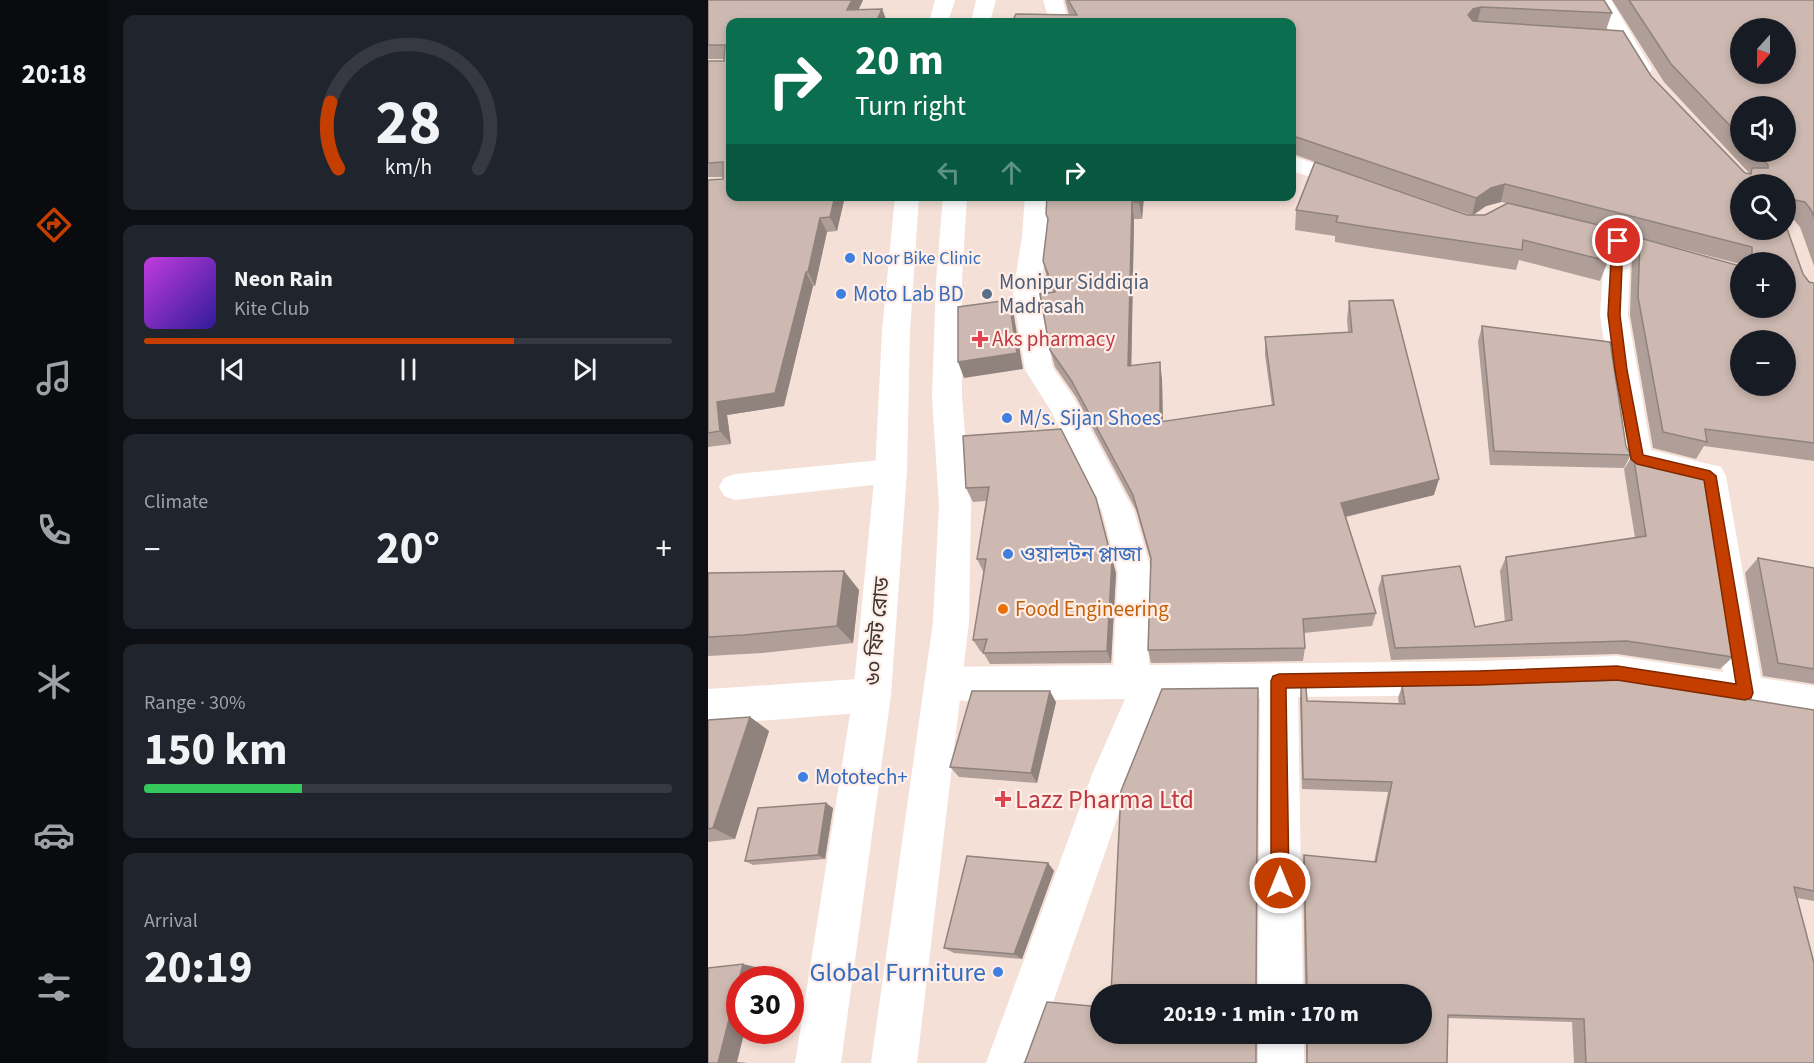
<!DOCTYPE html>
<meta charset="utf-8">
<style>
:root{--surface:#171b24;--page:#20242c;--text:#f1f3f6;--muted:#9ea1a6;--line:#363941;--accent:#c43e00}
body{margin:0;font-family:"Source Sans 3","Noto Sans Bengali",sans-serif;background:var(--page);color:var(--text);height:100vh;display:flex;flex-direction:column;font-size:22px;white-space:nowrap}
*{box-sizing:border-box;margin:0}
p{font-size:20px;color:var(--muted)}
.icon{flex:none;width:33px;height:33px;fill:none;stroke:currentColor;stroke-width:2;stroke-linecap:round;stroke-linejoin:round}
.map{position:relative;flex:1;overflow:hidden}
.panel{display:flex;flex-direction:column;gap:15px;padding:15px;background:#0d0f14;width:600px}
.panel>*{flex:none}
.guide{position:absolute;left:18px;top:18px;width:570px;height:183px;border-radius:12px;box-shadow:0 3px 9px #0003;background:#0b6e4f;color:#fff;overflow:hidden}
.needle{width:39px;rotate:201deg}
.fabs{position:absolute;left:1022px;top:18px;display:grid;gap:12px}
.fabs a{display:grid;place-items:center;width:66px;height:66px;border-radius:50%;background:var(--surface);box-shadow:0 3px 9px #0003;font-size:30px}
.speed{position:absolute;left:18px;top:966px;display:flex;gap:12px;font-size:30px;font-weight:700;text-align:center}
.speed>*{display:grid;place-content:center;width:78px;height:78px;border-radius:50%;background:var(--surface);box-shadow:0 3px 9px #0003;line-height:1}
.speed .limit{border:9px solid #d22;background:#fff;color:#111}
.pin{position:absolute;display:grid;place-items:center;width:51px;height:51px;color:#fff;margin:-26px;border:3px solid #fff;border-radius:50%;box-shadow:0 2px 6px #0007}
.me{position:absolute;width:66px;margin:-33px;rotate:0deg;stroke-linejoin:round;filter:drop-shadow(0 0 4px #0008)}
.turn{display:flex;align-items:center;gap:21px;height:126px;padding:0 30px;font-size:27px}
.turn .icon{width:78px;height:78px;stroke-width:2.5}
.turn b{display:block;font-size:42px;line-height:51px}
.lanes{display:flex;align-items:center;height:57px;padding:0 30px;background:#0003;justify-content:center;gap:30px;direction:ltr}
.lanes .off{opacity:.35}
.big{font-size:45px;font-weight:700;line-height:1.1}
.panel .tile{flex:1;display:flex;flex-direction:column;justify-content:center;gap:9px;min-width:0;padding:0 21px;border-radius:12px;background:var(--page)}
.panel .dial{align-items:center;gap:0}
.dial svg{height:156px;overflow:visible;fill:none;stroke:var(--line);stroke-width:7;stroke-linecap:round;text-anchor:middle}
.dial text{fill:var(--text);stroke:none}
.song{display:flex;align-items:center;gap:18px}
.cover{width:72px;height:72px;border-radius:9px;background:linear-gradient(135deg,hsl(290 70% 55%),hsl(250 70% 35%))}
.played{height:6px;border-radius:3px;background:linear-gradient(90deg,var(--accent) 70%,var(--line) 70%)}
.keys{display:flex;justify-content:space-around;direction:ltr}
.heat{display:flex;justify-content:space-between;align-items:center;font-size:33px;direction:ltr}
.charge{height:9px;border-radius:4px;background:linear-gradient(90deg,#34c759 30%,var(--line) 0)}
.trip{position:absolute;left:382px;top:984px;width:342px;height:60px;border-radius:30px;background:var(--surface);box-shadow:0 3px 9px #0003;font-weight:700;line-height:60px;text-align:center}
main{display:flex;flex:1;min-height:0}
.dock{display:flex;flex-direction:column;width:108px;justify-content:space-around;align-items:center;background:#090b0e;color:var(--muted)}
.dock .icon{width:42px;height:42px}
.dock .selected{color:var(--accent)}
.dock b{font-size:27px;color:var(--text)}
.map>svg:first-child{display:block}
</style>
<main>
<nav class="dock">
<b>20:18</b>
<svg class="icon selected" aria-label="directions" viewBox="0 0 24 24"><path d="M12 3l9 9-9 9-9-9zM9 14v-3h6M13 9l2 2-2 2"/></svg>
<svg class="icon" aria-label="music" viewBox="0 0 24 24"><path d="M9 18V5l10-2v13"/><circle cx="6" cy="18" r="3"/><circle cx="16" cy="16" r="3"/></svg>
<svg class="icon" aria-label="phone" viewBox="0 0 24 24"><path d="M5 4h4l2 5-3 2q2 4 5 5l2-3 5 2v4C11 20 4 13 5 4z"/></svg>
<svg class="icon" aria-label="climate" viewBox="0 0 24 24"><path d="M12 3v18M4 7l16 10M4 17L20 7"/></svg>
<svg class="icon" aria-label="car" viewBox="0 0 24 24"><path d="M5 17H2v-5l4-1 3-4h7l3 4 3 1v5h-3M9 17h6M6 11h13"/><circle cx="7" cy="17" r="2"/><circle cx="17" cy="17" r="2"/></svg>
<svg class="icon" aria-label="filters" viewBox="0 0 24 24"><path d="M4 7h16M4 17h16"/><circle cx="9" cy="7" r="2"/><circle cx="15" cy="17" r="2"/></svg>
</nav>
<section class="panel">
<div class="tile dial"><svg viewBox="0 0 100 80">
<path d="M14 69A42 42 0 1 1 86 69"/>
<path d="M14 69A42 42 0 0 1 10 35" stroke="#c43e00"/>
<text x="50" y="56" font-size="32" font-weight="700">28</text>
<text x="50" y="72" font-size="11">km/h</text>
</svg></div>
<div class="tile">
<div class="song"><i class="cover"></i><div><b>Neon Rain</b><p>Kite Club</p></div></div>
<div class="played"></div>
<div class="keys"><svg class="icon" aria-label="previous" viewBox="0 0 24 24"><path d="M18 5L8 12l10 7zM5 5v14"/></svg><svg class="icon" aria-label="pause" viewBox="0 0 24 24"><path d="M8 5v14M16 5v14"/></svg><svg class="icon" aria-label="next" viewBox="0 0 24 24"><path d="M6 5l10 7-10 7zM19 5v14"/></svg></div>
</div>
<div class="tile"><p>Climate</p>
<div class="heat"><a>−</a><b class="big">20°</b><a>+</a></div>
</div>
<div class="tile"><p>Range · 30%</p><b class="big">150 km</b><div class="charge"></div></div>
<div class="tile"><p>Arrival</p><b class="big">20:19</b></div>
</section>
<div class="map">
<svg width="1106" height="1063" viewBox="0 0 1106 1063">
<rect width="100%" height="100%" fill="#f5e0d7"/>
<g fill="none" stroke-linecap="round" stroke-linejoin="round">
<path fill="#fff" fill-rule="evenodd" d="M335 0H355L360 22H342Z
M883 0H903L944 69 941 73 934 75 927 73Z
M584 156 654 179 658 184 654 189 646 191 584 171Z
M317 196H341L340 236 331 294 345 368 366 398 426 511 444 573 441 665 771 661 909 656 1015 672 988 485 918 468 913 459 892 315 897 241 901 235 910 233 919 235 923 241 920 315 943 450 1013 467 1018 476 1053 678 1106 686V722L909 690 771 695 590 697 595 994H550L552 698 455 699 425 772 324 1063H278L385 772 417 699 234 701 221 696 216 684 221 672 234 667 405 665 410 573 394 511 343 411 317 370 305 294 314 236Z
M183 459 194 462 199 471 194 480 183 483 27 500 16 496 11 487 16 478 27 474Z
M164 678 177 683 183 695 177 707 164 712 0 725V689Z
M550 1034H596V1063H550Z"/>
<path fill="#fff" fill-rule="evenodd" d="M227 0H247L240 22H221Z
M268 0H288L282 22H263Z
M187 196H211L202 331 199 471 183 695 133 1063H87L145 695 167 471 174 331Z
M235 196H259L254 281V398L263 505 261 622 209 1063H163L225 622 231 505 224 398 228 281Z"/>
</g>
<path fill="#b09f98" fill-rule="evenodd" d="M0 0H155L150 10 174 9 179 22H22V196H137L129 231 119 232 107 286H105L76 406 19 415 23 444 0 447V180L15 179V177H0V61H16V59H0Z
M357 0H896L904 13 898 30 1037 173 1041 174V173L956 82 904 0H1106V266L1092 227 1086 220 1080 219 1077 224 1095 274 1101 282 1106 283V461L996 446 988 459 945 448 922 315 924 256 932 238 1032 308 1077 262H1032V264L902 230 900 261 892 281 811 260 808 270 657 247 627 242V236L587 230 588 210 607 162 585 154 584 22 361 15ZM1032 106 1077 152H1032ZM615 164 747 210 763 215H759ZM1077 184V230H1032ZM793 202 798 203 777 215H764L778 206Z
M339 196H436L434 219H426L423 366 454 379 455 422 564 406 557 355V337L640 332 639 319 641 301 726 495 638 517 668 613 664 626 596 633 597 648 595 661 443 663 440 650 443 562 428 510 368 397 347 367 342 350 345 292 339 279 335 261 340 221 338 214Z
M774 326 918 446 923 455 916 468 782 465 770 341Z
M255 436 408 573 403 663 282 664 275 652H273L265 640 276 573 269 559 278 501 265 502 258 488Z
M925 454 1025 657 1012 669 909 654 683 660 670 589 674 576 767 627 797 622 792 571 798 557 927 538 916 469Z
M1050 558 1106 568V684L1055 676 1037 573Z
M136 571 151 590 145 643 55 653 0 656V573Z
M920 680 1106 710V901L1089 898 1106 963V1063H866L864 1022 739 1018V1063H598V1034H714V994H403L413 791 454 689 550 688 548 990 550 992H597L595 864 596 855 666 862 680 792 594 789 592 699 593 687H598L599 701 691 704 690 698 694 686Z
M348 702 329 783 251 777 242 767Z
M42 717 61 731 27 839 0 842V720Z
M125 808 117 859 45 865 37 861Z
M340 863 346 871 314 959 246 953 236 948Z"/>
<path fill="#90827c" d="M144 0H155L145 22 139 10Z
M773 7 769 24 761 26 760 15 765 9Z
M174 9 179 22H168Z
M585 136V154L584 155V138Z
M797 184 793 202 778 206 764 216 768 198 783 188Z
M127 196H137L129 231 122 217Z
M432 196H436L434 219 431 202Z
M424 202 426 219 423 383 420 366Z
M112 218 119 232 107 286 100 272Z
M98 272 105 286 76 406 19 415 23 444 12 431 9 402Z
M301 300 306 316 315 369 256 378 250 362Z
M452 362 454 379 455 438 452 422Z
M731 479 726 495 631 518 633 503Z
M388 498 408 573 403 663 399 651Z
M136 571 151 590 145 643 129 626Z
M342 691 348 702 329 783 323 773Z
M42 717 61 731 27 839 5 828Z
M118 803 125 808 117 859 110 855Z
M340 863 346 871 314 959 306 954Z
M35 964 52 968 49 980H32V1030H37L29 1062 40 1063H10Z"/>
<path fill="#cdb9b1" stroke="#90827c" stroke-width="1.5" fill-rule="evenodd" d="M0 0H144L139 10 174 9 168 22H22V196H127L122 217 112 218 100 272H98L67 393 9 402 12 431 0 433V180L15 179V162L0 163V61H16L17 45H0Z
M360 0H896L904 13 773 7 765 9 760 15 765 21 915 31 943 76 1037 173 1043 174 1044 168H1060V165L1047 152H1077V106H1032V136L963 64 921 0H1106V217L1103 210 1097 202 1086 200 1085 210H1077V184H1032V230H1077V223L1095 274 1101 282 1106 283V443L997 429 999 442 955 432 930 297 932 238 1032 266V308H1077V262H1044V247L797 184 783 188 768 198 585 136 584 138V22H304L308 14 369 15ZM1032 28H1077V74H1032ZM1032 340H1077V386H1032Z
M607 162 759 215H777L800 203 903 228 900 261 815 240 814 250 659 227 628 222 630 216 588 210Z
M339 196H432L431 202H424L420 366 452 362V422L566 405 557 337 644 332 641 301 685 300 731 479 633 503 668 613 595 619 597 648 440 650 443 558 425 495 363 380 342 350 332 294 347 292 335 261 340 219 338 214Z
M301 300 309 353 250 362V307Z
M774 326 902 342 918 446 923 455 786 451Z
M353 429 388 498 404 560 399 651 275 653 279 639 265 640 278 559H269L281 487 258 488 255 436Z
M925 454 996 472 1025 657 919 641 687 648 674 576 752 566 767 627 804 620 798 557 938 536Z
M1050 558 1106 568V669L1070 663Z
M136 571 129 626 36 635 0 637V573Z
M920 680 1106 710V891L1086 887 1106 963V1063H878L876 1019 740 1015 739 1063H599V1034H714V994H403L413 791 454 689 550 688 548 990 550 992H597L599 990 596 855 668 862 684 782 595 779 593 687H598L599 701 697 704 694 686Z
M264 691H342L323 773 242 767Z
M42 717 5 828 0 829V720Z
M118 803 110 855 37 861 50 808Z
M259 856 340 863 306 954 236 948Z
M35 964 10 1063 24 1062 23 1063H0V968Z
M339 1002 393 1007V1034H548V1063H316L317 1062Z"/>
<path fill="#c43e00" stroke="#7f2800" stroke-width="1.5" d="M910 238 915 241 912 315 919 370 935 455 1002 471 1008 476 1045 693 1043 698 1037 700 909 680 771 685 578 688 581 883 578 889 572 891 566 889 563 883V681L565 676 571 674 771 671 909 666 1028 684 996 480 929 464 923 459 907 370 900 315 904 241Z"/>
<g fill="#3f7fe0" stroke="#ffeee7" stroke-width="2">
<circle cx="142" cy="258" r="6"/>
<circle cx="133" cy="294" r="6"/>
<circle cx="299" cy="418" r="6"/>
<circle cx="300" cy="554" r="6"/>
<circle cx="95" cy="777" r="6"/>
<circle cx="290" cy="972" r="6"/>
</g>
<circle fill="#5c6f8a" stroke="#ffeee7" stroke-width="2" cx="279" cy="294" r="6"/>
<g fill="#e0444e" stroke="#ffeee7" stroke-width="2">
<path d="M269 330h6v6h6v6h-6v6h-6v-6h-6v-6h6z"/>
<path d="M292 790h6v6h6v6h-6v6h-6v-6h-6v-6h6z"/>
</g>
<circle fill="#e8710a" stroke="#ffeee7" stroke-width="2" cx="295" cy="609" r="6"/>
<g text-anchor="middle" stroke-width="4.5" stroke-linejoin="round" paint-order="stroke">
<g font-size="18" fill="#366cbe" stroke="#ffeee7" text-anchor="start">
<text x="154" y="264">Noor Bike Clinic</text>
</g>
<g font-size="21" fill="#4e5e75" stroke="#ffeee7" text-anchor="start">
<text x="291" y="289">Monipur Siddiqia<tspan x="291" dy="24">Madrasah</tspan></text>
</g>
<g font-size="21" fill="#366cbe" stroke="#ffeee7" text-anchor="start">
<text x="145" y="301">Moto Lab BD</text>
<text x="311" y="425">M/s. Sijan Shoes</text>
<text x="312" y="561">ওয়ালটন প্লাজা</text>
<text x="107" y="784">Mototech+</text>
</g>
<g font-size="21" fill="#be3a42" stroke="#ffeee7" text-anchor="start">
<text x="284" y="346">Aks pharmacy</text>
</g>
<g font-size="21" fill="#c56008" stroke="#ffeee7" text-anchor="start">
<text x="307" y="616">Food Engineering</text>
</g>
<g font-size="21" fill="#3e3632" stroke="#ffeee7">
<text transform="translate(169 631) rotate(-85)" y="7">৬০ ফিট রোড</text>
</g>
<g font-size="26" fill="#be3a42" stroke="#ffeee7" text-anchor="start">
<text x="307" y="808">Lazz Pharma Ltd</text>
</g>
<g font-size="26" fill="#366cbe" stroke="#ffeee7" text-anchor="end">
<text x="278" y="981">Global Furniture</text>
</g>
</g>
</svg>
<div class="fabs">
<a><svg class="needle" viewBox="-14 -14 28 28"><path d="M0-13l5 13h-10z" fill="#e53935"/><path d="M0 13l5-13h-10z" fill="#9ea1a6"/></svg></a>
<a><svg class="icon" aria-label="sound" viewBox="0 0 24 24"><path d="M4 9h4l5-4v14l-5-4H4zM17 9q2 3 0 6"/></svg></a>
<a><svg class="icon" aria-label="search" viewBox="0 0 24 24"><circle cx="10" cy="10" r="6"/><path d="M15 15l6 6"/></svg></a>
<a>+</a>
<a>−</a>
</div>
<div class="speed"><div class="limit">30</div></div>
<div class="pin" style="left:910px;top:241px;background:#d93025"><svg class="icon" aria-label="arrive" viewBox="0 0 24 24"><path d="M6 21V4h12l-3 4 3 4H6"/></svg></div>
<svg class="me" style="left:572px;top:883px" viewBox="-20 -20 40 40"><circle r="17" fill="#c43e00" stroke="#fff" stroke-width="3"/><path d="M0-11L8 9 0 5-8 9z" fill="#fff"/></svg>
<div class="trip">20:19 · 1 min · 170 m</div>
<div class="guide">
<div class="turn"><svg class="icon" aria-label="right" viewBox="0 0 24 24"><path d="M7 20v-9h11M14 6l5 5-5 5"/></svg><div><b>20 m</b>Turn right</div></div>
<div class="lanes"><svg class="icon off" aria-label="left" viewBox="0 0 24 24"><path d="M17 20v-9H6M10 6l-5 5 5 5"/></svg><svg class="icon off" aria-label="ahead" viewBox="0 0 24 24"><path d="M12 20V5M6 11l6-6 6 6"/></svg><svg class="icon" aria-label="right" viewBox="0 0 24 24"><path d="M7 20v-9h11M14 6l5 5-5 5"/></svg></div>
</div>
</div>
</main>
